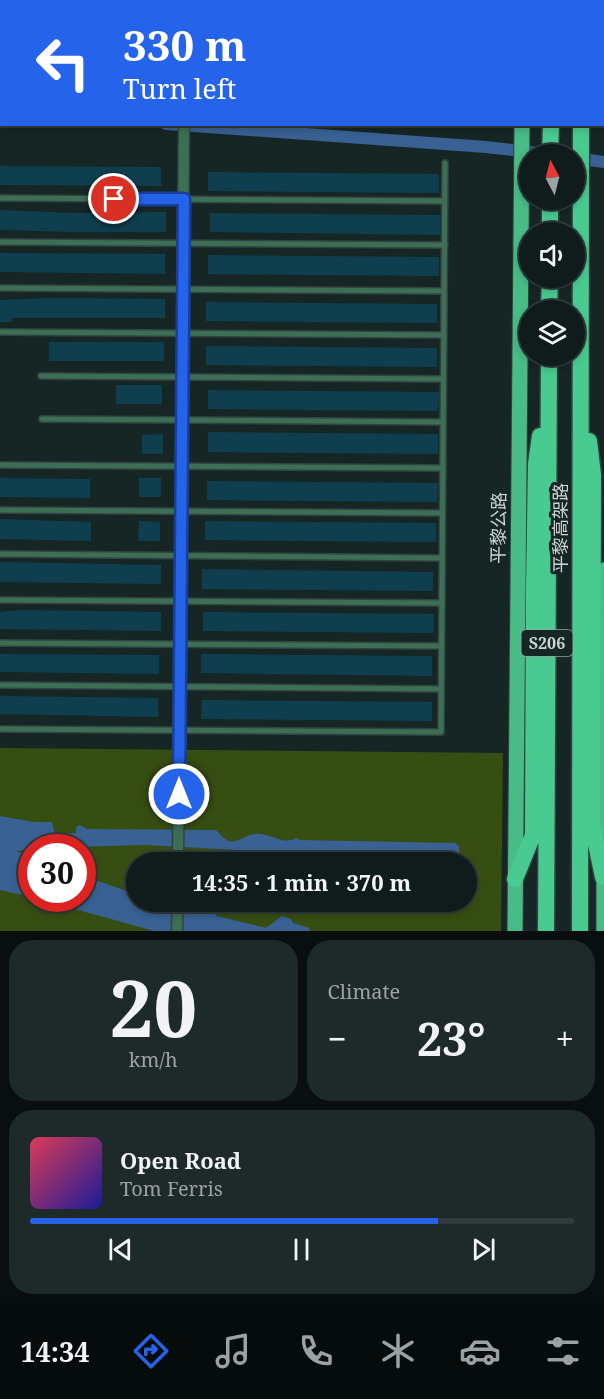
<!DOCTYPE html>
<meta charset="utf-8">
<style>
:root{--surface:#101c1c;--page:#1e2929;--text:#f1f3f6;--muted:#9ca1a3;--line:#303a3b;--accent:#2563eb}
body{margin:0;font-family:"Noto Serif","Noto Sans SC",serif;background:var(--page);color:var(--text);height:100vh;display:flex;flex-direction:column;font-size:22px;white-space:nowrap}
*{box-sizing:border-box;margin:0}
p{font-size:20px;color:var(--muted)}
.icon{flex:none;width:33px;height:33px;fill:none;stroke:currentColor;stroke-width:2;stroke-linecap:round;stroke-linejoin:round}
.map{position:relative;height:931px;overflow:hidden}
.details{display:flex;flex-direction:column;gap:9px;padding:9px;background:#090f0f;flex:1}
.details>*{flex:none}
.hud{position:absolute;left:0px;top:0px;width:604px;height:126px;box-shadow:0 3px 9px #0003,0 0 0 2px var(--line);background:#2563eb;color:#fff;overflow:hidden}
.needle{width:39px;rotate:353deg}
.buttons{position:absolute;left:519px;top:144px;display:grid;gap:12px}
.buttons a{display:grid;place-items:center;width:66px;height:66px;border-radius:50%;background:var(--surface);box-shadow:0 3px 9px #0003,0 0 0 2px var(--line);font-size:30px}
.speed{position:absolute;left:18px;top:834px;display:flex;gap:12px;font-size:30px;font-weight:700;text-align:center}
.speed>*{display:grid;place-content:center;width:78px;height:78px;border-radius:50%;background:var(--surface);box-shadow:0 3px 9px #0003,0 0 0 2px var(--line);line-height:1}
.speed .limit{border:9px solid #d22;background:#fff;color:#111}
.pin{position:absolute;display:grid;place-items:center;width:51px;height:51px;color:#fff;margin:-26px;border:3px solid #fff;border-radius:50%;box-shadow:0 2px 6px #0007}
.me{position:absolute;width:66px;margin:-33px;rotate:0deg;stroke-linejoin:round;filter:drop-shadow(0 0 4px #0008)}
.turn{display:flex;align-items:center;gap:21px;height:126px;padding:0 24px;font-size:27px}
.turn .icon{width:78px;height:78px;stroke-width:2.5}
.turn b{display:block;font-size:42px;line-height:51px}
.big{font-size:45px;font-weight:700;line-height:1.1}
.details .tile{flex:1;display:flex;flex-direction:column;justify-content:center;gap:9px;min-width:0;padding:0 21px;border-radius:24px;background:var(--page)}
.details .dial{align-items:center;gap:0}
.dial b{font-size:78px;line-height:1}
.song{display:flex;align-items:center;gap:18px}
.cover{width:72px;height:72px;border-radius:9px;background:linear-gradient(135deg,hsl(350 70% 55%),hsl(240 70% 35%))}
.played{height:6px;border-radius:3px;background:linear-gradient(90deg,var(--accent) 75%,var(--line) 75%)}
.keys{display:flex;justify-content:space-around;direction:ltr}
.heat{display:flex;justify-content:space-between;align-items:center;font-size:33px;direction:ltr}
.details .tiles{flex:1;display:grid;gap:9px;grid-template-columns:1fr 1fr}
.tile:last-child{grid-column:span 2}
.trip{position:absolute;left:126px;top:852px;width:351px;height:60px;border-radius:30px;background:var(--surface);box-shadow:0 3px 9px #0003,0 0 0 2px var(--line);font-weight:700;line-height:60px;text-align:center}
.tab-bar{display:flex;height:96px;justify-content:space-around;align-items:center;background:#060b0b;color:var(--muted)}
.tab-bar .icon{width:42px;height:42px}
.tab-bar .on{color:var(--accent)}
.tab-bar b{font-size:27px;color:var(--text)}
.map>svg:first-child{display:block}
</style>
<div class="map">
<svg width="604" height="931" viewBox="0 0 604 931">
<rect width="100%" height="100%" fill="#162625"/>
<path fill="#374e13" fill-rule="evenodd" d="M0 748 503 753 501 931H0ZM32 848H82V898H32ZM136 862H466V902H136Z"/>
<path fill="#396194" d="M0 816 34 822H52L55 834 76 833V827L80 825 87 829 216 830C219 833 223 838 227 840 236 845 245 835 254 834 269 832 283 846 296 838L300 840 455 843 459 846V856L449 862H395L380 855 358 857 350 862H315L309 860 300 862 295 853 145 845 32 848 31 850 16 851 31 857V897L0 890Z
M83 876 136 894V902H200L217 916 266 928 282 916 291 919 293 923 309 928 310 931H154L39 899 82 898Z"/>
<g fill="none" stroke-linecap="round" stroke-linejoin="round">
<path stroke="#396194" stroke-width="12" d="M166 124 486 147 546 154
M575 158 604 162"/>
</g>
<path fill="#0f3f4f" d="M0 166 161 167V186L0 185Z
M208 172 439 174V193L208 191Z
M0 210 73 213 166 212V232H74L0 230Z
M210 213 440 215V235L210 232Z
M0 253 165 254V274L0 272Z
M208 255 439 257V276L208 274Z
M50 298 165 299V318H12V322H0V300Z
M206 302 437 304V323L206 321Z
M49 342H164V361H49Z
M206 346 437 348V367L206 365Z
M116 385H162V404H116Z
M208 390 439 392 438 411 208 409Z
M208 432 438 434V454L208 452Z
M163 434V454H142V435Z
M0 478 90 479V498L0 497Z
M139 478H161V497H139Z
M207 481 438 483 437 502 207 500Z
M0 519 91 522V541L0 539Z
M139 521 160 522V541H138Z
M205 521 436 523V542L205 540Z
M0 562 161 565V584L0 582Z
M202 569 433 572V591L202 589Z
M22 610 161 612V631L0 629V612Z
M203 612 434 614V633L203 631Z
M0 654 159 655V674L0 672Z
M201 654 432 656V676L201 673Z
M0 696 158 698V717L0 714Z
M202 700 432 702V721L201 719Z"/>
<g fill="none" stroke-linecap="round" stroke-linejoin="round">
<defs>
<path id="service" d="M447 2V0
M0 198 445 201
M0 242 445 245
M0 288 444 291
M0 332 444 335
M41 376 443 379
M42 419 443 422
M0 465 443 468
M0 510 442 513
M0 554 442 558
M0 600 442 603
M0 643 441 646
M0 685 441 689
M0 729 441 732 445 163"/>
<path id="minor" d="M185 2V0
M178 862 184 124
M177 931 178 902"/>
<path id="primary" d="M524 2V0
M515 931 522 124
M604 931V570"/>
<path id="trunk" d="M551 2V0
M581 2V0
M550 154 551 124
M550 232V200
M549 310 550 278
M589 441 593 475 592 825 603 877
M515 879 533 835 534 590 536 464 540 436
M546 931 549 356
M580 931 581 124"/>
</defs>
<use href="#service" stroke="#334241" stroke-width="8"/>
<use href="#minor" stroke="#334241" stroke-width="13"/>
<use href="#primary" stroke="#334241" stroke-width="17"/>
<use href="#trunk" stroke="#334241" stroke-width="19"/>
<use href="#service" stroke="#3c6f55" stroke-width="5"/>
<use href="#minor" stroke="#3c6f55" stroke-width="10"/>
<use href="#primary" stroke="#48bb86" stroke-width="15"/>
<use href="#trunk" stroke="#49ca90" stroke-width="16"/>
</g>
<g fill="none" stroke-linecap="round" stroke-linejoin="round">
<defs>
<path id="route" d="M114 199H184L179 794"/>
</defs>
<use href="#route" stroke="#184099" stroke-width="15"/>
<use href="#route" stroke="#2563eb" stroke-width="10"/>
</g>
<g text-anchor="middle" stroke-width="6" stroke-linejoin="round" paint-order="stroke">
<rect fill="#162625" stroke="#95a1a0" stroke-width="1.5" x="521.5" y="630" width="51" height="26" rx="4.5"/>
<g font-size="16" font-weight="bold" fill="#cbd6d5">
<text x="547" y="649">S206</text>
</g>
<g font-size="18" fill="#cbd6d5" stroke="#162625">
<text transform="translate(499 528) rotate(-89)" y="6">平黎公路</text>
<text transform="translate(561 528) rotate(-90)" y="6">平黎高架路</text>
</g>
</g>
</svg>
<div class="buttons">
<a><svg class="needle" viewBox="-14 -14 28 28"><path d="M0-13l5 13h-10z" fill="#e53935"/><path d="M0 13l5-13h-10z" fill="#9ca1a3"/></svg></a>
<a><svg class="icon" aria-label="sound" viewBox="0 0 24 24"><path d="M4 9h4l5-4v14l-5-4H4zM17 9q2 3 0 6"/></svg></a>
<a><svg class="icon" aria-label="layers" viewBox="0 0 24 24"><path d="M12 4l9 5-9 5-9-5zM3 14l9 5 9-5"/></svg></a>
</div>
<div class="speed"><div class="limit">30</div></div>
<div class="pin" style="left:114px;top:199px;background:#d93025"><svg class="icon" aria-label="arrive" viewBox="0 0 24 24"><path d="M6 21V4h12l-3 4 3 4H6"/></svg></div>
<svg class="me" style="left:179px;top:794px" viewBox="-20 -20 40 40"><circle r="17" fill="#2563eb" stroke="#fff" stroke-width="3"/><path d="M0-11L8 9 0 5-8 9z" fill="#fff"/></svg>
<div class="trip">14:35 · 1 min · 370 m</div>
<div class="hud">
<div class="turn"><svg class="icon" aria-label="left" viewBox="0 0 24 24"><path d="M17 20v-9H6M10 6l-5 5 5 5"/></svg><div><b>330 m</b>Turn left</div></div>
</div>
</div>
<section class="details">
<div class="tiles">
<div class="tile dial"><b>20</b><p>km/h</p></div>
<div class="tile"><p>Climate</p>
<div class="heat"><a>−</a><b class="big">23°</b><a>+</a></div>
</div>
<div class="tile">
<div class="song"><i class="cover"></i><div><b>Open Road</b><p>Tom Ferris</p></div></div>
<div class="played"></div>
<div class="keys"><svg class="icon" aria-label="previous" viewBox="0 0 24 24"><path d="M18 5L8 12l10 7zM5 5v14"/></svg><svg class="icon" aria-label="pause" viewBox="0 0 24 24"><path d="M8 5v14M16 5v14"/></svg><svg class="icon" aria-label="next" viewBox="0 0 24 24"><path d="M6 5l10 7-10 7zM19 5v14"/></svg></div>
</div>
</div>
</section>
<nav class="tab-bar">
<b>14:34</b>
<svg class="icon on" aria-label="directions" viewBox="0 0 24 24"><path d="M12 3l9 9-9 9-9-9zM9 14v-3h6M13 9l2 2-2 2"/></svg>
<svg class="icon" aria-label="music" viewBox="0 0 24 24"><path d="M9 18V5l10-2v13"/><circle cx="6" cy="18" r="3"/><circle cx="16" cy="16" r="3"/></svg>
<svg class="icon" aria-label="phone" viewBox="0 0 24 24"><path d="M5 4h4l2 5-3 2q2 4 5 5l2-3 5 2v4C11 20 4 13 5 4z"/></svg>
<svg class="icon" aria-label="climate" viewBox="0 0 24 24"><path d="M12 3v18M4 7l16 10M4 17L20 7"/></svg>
<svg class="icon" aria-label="car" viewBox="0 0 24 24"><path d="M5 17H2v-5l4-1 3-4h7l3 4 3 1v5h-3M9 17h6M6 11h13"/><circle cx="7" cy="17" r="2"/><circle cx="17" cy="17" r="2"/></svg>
<svg class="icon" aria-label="filters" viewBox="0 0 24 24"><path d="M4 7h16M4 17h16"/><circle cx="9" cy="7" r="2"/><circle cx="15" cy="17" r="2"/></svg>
</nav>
